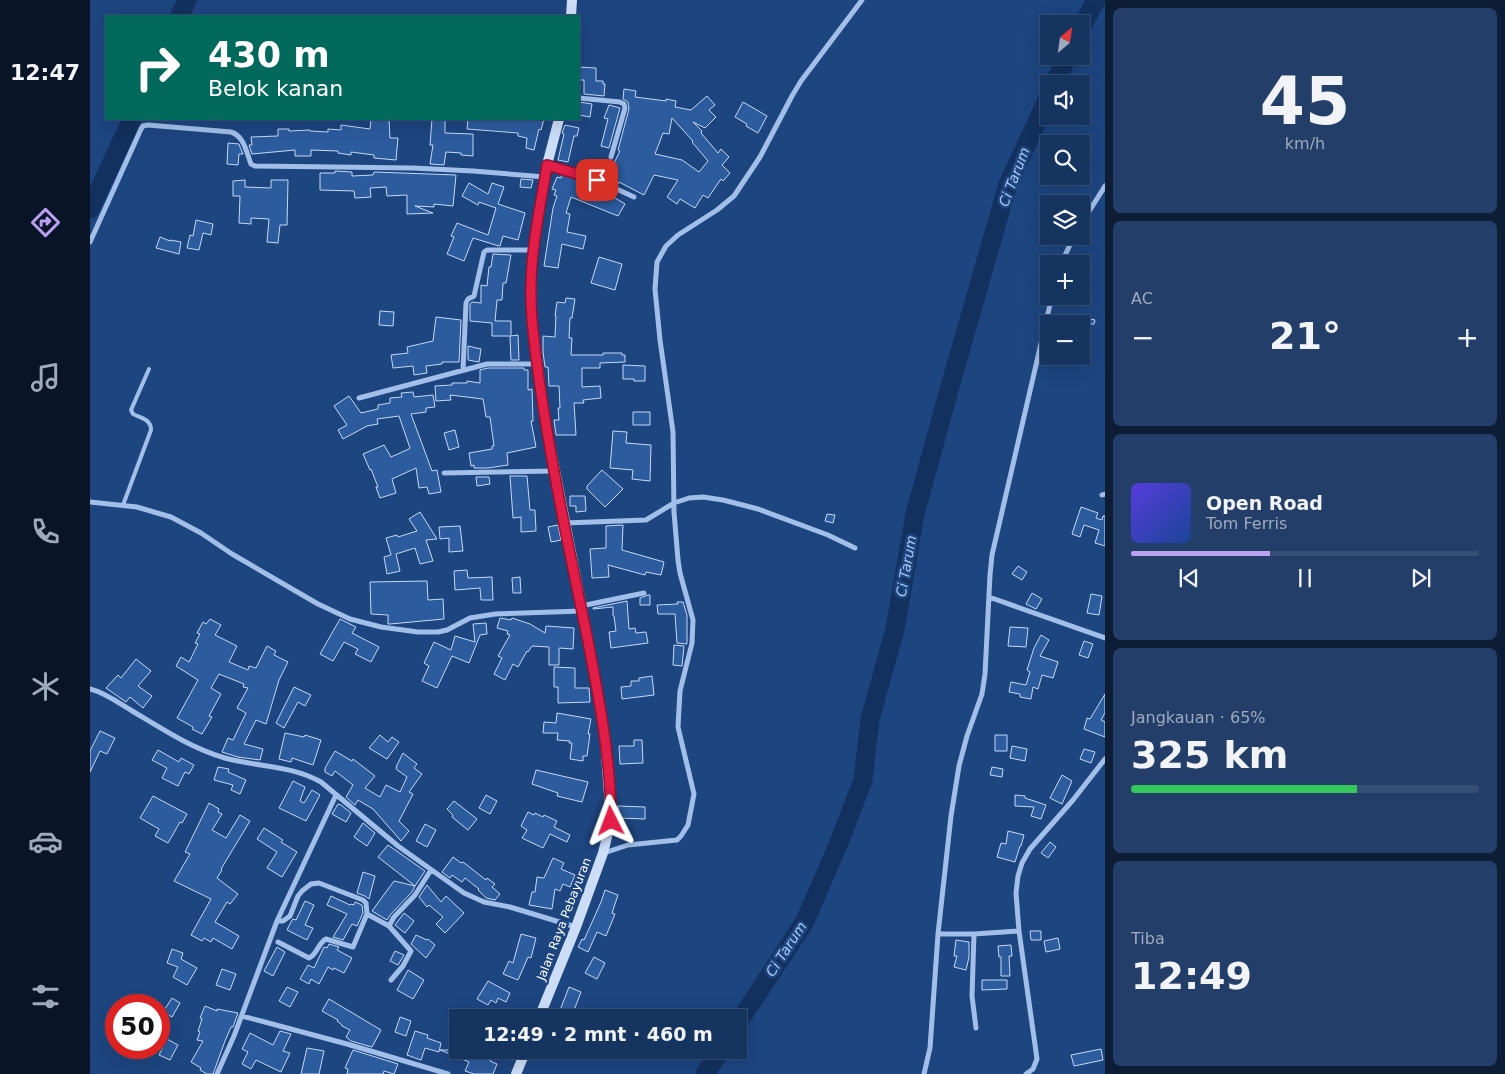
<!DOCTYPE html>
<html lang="id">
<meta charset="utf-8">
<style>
:root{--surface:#163460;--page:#233f69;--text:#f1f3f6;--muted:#9eaabd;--line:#354f75;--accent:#bca0f2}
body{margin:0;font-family:"DejaVu Sans",sans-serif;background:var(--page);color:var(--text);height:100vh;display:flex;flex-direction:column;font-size:19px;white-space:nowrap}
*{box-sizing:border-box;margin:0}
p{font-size:16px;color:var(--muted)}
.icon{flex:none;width:28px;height:28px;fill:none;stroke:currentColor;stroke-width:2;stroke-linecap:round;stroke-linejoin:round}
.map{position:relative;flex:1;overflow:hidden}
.drawer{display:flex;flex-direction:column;gap:8px;padding:8px;background:#0c1d35;width:400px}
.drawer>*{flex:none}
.guide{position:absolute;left:15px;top:15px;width:475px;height:105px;border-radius:0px;box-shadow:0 5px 20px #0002,0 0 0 1px var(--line);background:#00695c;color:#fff;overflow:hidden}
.needle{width:32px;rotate:29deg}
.controls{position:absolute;left:950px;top:15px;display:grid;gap:10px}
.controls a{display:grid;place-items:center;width:50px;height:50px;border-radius:0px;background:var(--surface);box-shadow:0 5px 20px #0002,0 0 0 1px var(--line);font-size:25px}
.speed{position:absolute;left:15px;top:994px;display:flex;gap:10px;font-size:25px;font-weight:700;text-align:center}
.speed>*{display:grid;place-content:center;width:65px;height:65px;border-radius:50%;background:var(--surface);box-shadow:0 5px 20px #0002,0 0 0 1px var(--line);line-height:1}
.speed .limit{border:8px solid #d22;background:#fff;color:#111}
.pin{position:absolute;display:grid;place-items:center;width:42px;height:42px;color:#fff;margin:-21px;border-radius:10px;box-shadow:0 2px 8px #0006}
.me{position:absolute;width:55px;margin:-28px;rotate:357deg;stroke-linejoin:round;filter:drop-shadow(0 0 4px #0008)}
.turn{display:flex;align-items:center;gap:18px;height:105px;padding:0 20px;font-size:22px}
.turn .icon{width:65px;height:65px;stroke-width:2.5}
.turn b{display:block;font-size:35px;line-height:42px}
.big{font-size:38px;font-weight:800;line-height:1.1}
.drawer .widget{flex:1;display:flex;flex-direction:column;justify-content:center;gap:8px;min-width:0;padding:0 18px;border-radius:8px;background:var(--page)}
.drawer .dial{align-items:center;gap:0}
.dial b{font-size:65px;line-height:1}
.song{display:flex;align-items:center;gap:15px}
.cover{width:60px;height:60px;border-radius:8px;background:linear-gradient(135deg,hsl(250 70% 55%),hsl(220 70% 35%))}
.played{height:5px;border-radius:2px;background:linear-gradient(90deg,var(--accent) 40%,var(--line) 40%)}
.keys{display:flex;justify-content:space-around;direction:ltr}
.heat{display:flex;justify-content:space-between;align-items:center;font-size:28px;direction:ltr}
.charge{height:8px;border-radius:4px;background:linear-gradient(90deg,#34c759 65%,var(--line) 0)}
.trip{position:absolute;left:359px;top:1009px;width:298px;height:50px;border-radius:0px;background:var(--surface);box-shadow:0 5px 20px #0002,0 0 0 1px var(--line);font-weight:800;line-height:50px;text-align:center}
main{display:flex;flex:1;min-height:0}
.tabs{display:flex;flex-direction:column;width:90px;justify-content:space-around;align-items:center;background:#091526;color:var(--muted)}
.tabs .icon{width:35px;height:35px}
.tabs .selected{color:var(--accent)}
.tabs b{font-size:22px;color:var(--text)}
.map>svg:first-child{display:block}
</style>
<main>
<nav class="tabs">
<b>12:47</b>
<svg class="icon selected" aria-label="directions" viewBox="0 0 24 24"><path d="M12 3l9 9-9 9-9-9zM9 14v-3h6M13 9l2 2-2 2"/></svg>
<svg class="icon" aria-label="music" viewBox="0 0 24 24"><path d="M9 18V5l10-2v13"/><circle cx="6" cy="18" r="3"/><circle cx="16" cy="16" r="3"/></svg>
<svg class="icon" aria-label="phone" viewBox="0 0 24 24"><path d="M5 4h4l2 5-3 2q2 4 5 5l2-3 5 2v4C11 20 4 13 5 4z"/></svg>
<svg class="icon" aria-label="climate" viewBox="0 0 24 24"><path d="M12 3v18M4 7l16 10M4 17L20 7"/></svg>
<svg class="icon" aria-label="car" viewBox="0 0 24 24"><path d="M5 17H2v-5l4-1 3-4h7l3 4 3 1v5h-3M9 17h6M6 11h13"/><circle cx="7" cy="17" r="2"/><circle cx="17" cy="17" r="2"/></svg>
<svg class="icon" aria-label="filters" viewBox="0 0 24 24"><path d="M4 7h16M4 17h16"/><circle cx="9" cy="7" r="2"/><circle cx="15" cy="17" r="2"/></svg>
</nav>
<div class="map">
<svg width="1015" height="1074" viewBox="0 0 1015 1074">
<rect width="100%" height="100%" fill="#1d4580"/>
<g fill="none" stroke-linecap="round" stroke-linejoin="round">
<path stroke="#13315f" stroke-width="19" d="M90 16 97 0
M991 28 1006 0
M964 84 978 56
M0 209 42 119
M648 1023 714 923 748 845 773 780 780 719 805 629 825 514 862 379 918 184 959 96
M615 1074 631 1050"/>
</g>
<path fill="#2c5b9e" stroke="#c5daf7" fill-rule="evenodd" d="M489 67 506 68V81H513V84H515L514 96 494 94V80H489Z
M534 89 546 91 545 97 576 101V99L586 101 585 107 601 110 617 96 625 105 619 110 626 117 615 128 603 122 612 131 611 133 628 153 631 149 639 157 632 165 640 173 633 181 631 179 618 198 613 195 605 208 590 199 587 204 577 197 588 180 564 175 554 195 529 182 527 185 516 179 530 151 528 150 539 109 538 102 533 99ZM582 118 603 141 602 142 618 161 609 172 592 160 565 154 573 133 579 134Z
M489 102 502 104 500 117 489 115Z
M653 102 677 116 668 133 656 126 657 124 645 117Z
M519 105 530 108 519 148 511 146 518 119 514 118Z
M281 119H299L300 138H308L306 160 284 158V155L261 152V155L248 153V151L221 150V156H205V150L162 154 159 145H162L161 137 188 136V129H199V131L220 130V131L238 132V129L251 130V125L280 129Z
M342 119H355V133L383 134V156L371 155V153L356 152 354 165 340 164 343 145H340Z
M378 119H454L451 130 449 129 444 150 436 148 437 138 428 136V133L377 129Z
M475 125 489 128 487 136H484L478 162 468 160 474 134 472 133Z
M138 143 149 144 150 147 153 154H149L148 165 137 164Z
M245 171 262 172V176L283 175 284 172 366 175 363 206 344 204V207L325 206 343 213 317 214V195L297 196 296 187 280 188 281 197 265 198 264 191 230 190V173H245Z
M472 174 505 184 524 193 522 196 535 204 528 216 481 197 476 213 480 214 477 232 496 236 493 249 472 244 468 268 454 266 463 208 467 196 464 195 466 190 462 189 467 177 471 178Z
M431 179 443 180 441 188 430 187Z
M155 180V187L181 188V180H198L197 225H190L188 243 177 242 179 219 161 218V224L149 223 150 196H143V181Z
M379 183 398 194 402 183 414 187 408 204 435 213 428 240 413 236 410 246H409L383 238 374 261 357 254 364 237 361 236 367 223 398 235 406 208 389 202 388 205 372 196Z
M106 220 123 224 121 235 113 233 109 250 97 248 100 235 103 236Z
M70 237 80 241V240L91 242 89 254 66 248Z
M403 254 421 255 416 283H413L412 300H407L405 321H421V336L428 335 429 360H421L420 336H402V323L380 321V304L382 302 391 303V285L397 286 399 267H401Z
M509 257 532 264 525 290 501 283Z
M476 298 485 299 482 318H480L479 338H482L481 355H513V353H532V355H535V362L510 363V368H492V387L510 386 511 398 493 400 494 403H484L486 435H466L464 420H469L468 408H470L469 386H459L458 367H455L453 352V336L465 337 466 316H465L467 302 475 303Z
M290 311 304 312 303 326 289 325Z
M982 315 1005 320 1004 324H980Z
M346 317 371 320 369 362H352V364L336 366 337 373 324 375 323 366 303 368 301 355 318 353 317 347 343 341Z
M378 346 391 349 389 362 378 360Z
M533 365 555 366V381H544V379H533Z
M398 368H434V370H438V390L442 389 443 421H441L446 447 417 453 418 465 398 468H384V465L381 466 379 453 402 449V446H404L400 417H396L393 399 360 395 361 400 346 401 345 386 362 385V383H377V381L390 383V370Z
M323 392 324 397 343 395 345 407 336 408V412L321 414 342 471 347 470 351 492 339 494 337 487 329 488 326 468 302 479 306 493 290 498 286 487H288L281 469 280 470 273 454 294 445 301 457 319 449 320 448 309 416 287 419 288 424 277 426 253 439 248 430 257 425 244 406 259 396 271 413 288 409V405L300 403V398L312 397 311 393Z
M543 412H560V425H543Z
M365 430 369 447 359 450 354 433Z
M523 431 537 432 536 443 561 445 560 481 542 479 543 470 520 468Z
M512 470 533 489 515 507 497 489V486Z
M420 476H437L440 510H445L446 531 431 532V517L423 518Z
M386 477H399L400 484 387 486Z
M480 496H495L496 511 486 512V506H480Z
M991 507 1008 513 1006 518 1012 520 1013 516H1015V546L1005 543 1009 530 994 525 990 537 982 534Z
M330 512 347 539 336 540 343 561 330 564 325 548 306 554 310 571 297 574 294 557 301 555 296 538 307 535 308 537 327 531 319 519Z
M737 514 745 515 743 523 735 521Z
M468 525 471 540 461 542 458 527Z
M533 525 532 550 574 562 571 575 556 572 555 575 518 565 519 577 502 578 500 549 516 548V526Z
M370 526 373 551 359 552V538L350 539 349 527Z
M928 566 937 572 932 580 922 574Z
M377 570 378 578 402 577 403 600H391L390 588 365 590 364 571Z
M430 577 431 593H423L422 578Z
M337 581 338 600 353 599 354 619 300 624H298V615L281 614 280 582Z
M942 593 952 599 946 609 936 604Z
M1001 594 1012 596 1009 615 997 613Z
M558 595H560V605H550V598Z
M537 601 539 629 545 628 546 633 556 632 558 643 521 648 519 632 526 631 524 616H523V607L503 609V608Z
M587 602H593L597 615V644L587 643 585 614H568L567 605 588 604Z
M410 618 421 620 422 618 440 624 455 633 456 626 484 628 483 649 469 648V665H459V647L442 646 438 652 437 651 428 667 423 664 415 680 404 674 412 658 408 656 420 635 417 634 418 631 407 628Z
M120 619 131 625 125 635 147 646 139 662 158 670 159 666 166 668 177 646 186 651 184 655 198 662 189 680 176 724 166 720 154 744 173 749 170 760 148 757 132 752 138 738 143 740 156 713 147 708 158 688 153 687 154 684 129 674 121 688 131 694 119 716 122 717 112 734 102 729 103 727 87 718 108 680 86 666 91 657 99 662 108 644 105 643 110 634 107 633 113 622 116 624Z
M250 619 266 627 262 633 289 647 281 662 265 654 268 649 254 642 243 661 230 654Z
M396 623 397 634 390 635 379 663 362 656 347 688 332 681 339 666 334 663 344 642 361 650 365 636 385 642 383 624Z
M920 627 938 628 936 647 918 646Z
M951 635 959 640 950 656 968 662 963 678 952 675 948 689 943 687 941 699 930 697V694L919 692 921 682 936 685 940 672 937 670 944 648Z
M994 641 1003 644 998 658 989 655Z
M584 645 594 646 592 666 583 665Z
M46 659 61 671 48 686 62 696 53 708 40 697 36 702 16 688 28 675 31 678Z
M464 667 485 668V688H499L500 702 468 703V687H464Z
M562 676 564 695 532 699 531 687 541 686V681H549V678Z
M204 687 221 695 215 706 208 702 194 728 186 723Z
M1015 694V713L1011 720 1015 722V737L994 729 997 718 1000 719Z
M467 713 501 719 498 734H500L497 756H493V761L480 759 482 743H479L480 741 467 740 468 733H453L454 722 466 723Z
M10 731 25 738 17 754 10 751 0 772V751Z
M195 733 214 737 215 735 231 740 223 765 202 758 201 762 189 759Z
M290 735 298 742 302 737 309 742 297 759 279 748Z
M905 735H917V751H905Z
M544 740H552L553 763 530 764 529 746H544Z
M922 746 937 749 935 761 920 758Z
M994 749 1005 752 1001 763 990 759Z
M68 750 89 762 91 758 104 765 99 774 95 772 88 786 72 778 77 768 62 760Z
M245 751 262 761 263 759 285 776 275 788 290 797 296 785 310 792 317 777 306 769 307 767H306L313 753 327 764 324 768 332 774 319 792 323 794 309 821 319 831 311 841 283 809 268 800 265 805 256 797 263 785 245 771 242 776 235 772V768Z
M128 767 139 769 138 772 156 780 150 794 141 790 143 785 124 780Z
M902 767 913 769 912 777 900 775Z
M446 770 498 782 492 802 467 796 468 793 442 784Z
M972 775 982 781 972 804 960 798Z
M203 781 215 787 210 801 214 803 222 790 230 795 216 821 189 808Z
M396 795 407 801 400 814 389 808Z
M925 795 935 796V798L956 805 951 819 941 816 944 807 925 806Z
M63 796 97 814 92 823 90 822 78 843 65 836 69 829 50 818Z
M364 801 387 819 378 830 362 817 363 815 357 809Z
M119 803 129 809 128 812 132 814 122 830 136 838 150 815 160 821 131 869 132 870 127 878 148 894 140 904 137 902 125 922 149 936 142 949 123 938 121 942 114 938 112 941 101 935 121 899 84 881 100 854 95 852Z
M248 804 251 805 261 813 256 822 242 814Z
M528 806 555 807V819L528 818Z
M438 812 444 815 445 813 453 817 454 815 467 821 464 827 480 835 477 842 460 834 453 848 432 838 437 830 431 826Z
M273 823 285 833 277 846 264 837Z
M335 824 346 830 337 847 326 841Z
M174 828 193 840 191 842 207 852 192 877 177 868 187 852 167 839Z
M918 831 934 835 931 846H930L925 862 907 857 911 843 916 844Z
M960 842 966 847 958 858 951 853Z
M298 845 335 871 325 886 288 857Z
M363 857 371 863 373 862 396 880 397 878 405 884 402 887 410 894 405 900 396 898 388 890 389 889 375 878 372 882 362 875 360 878 352 872Z
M463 858 474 863 471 869 485 875 480 887 473 884 470 891 465 889 462 909 439 905 442 892H445L447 877 454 878Z
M273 872 285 876 279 899 275 896 267 893Z
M304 881 325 886 322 892 301 914 297 920 282 911Z
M337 885 351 902 356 896 374 913 355 933 346 924 353 917 339 905 337 907 329 897Z
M515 890 528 895 522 913 525 914 516 936 507 932 498 952 488 947 492 939 494 940 511 902Z
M241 896 260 905 261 904 264 905 265 902 272 905 273 913 267 926 262 924 253 940 243 937 257 914 237 905Z
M215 901 224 905 215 925 223 928 217 940 197 930 202 920 203 919 206 920Z
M314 913 324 921 315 933 305 925Z
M940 931H951V940H941Z
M431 934 446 938 441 958 438 957 428 980 413 974 419 961 423 963Z
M326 935 337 940 338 939 345 945 336 958 321 944Z
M968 938 970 949 956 952 954 941Z
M866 940 879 942V957L876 970 864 967 867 956H864Z
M239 944 249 947 247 950 262 958 254 973 244 968 243 970 238 967 229 984 221 979 219 984 210 979 218 965 224 968 234 947 237 948Z
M921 945 922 956H919L920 976H911V957H909L908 946Z
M187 947 195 952 183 976 174 971Z
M82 949 93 953 91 959 107 968 97 985 83 977 88 967 77 963Z
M305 951 314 955 308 965 300 961Z
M504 957 515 963 507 979 495 973Z
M132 969 146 974 140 990 126 985Z
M318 970 334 980 323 999 307 990Z
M892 980H917V989L892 990Z
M398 981 420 993 416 1002 408 998 406 1003 401 1000 398 1005 387 999Z
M197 987 208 992 200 1007 189 1001Z
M479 987 491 992 481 1018H467Z
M82 998 90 1003 82 1017 73 1012Z
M239 999 291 1030 282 1047 261 1041 256 1037 260 1030 252 1026V1025L247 1021 248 1020 232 1011Z
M115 1006 127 1011V1009L148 1013 143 1027H141L135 1041 123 1074H117L110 1070 111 1068 101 1062 113 1041 107 1040 110 1032 108 1031 112 1019 110 1018Z
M310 1017 321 1021 316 1036 305 1032Z
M190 1031 201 1034 193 1051 200 1053 191 1072 166 1060 161 1069 152 1064 158 1052 152 1049 160 1033 183 1045Z
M325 1031 338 1035 337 1038 351 1043 349 1052 335 1048 331 1060 317 1055Z
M77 1039 88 1045 80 1060 69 1055Z
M217 1048 234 1051 229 1074H211Z
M1011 1049 1013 1060 984 1066 981 1055Z
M263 1050 308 1064 304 1074 294 1071 293 1074H257L258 1069 255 1068Z
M350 1050H386L402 1056 400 1061 407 1064 403 1074H384L375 1071 379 1062Z"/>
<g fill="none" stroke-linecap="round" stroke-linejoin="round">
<path stroke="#a1bfe9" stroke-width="4" d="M33 505 61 430C61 419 51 418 43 414L41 410 59 369"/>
<path stroke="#a1bfe9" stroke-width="5" d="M489 98 530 102 534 104 535 108 521 157
M457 165 507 180 544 197
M991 224 1015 186
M0 242 51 129 53 126 58 125 141 132C154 136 156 151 161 164L165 166 323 168 383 171 455 177
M971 264 984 236
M373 370 376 303 378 299 384 296 394 252 397 250H443
M269 398 397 364H447
M354 473 465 471
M1012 495 1015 494
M0 502 47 507 81 517 111 533 142 554 228 604 260 619 291 627 328 632H348L357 630 380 618 405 614 492 611
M475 523 556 520 584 503 599 498 613 497 633 500 668 509 738 535 765 548
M899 597 1015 638
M491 606 554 593
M0 689C16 693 30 704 44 712 72 729 103 749 135 758 167 767 201 765 231 782L308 846 374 893 394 902 420 907 486 927
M514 853 538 845 587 840 591 836 598 825 604 794 588 727 590 691 602 643 603 620 590 573 588 560 584 512 583 432 570 340 565 289 567 262 576 246 588 235 627 210 644 196 670 157 702 96 711 81 772 0
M187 921H193L200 916 208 896 212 891 221 884 229 883 273 900 276 903 277 914 299 926
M848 934H884
M188 942 219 958C227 955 228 943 236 939L263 947 277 914
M301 980 313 966 321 951 299 926 304 917 325 895 341 870
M152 1016 257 1044 358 1074
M886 1028 882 996 884 934 929 931
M127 1074 144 1036 187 921 246 795
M834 1074 840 1048 848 934 861 816 869 766 877 736 892 694 895 674 900 575 902 555 962 296
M936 1074 943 1069 947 1059 929 931 926 893 928 876 932 863 940 849 983 800 1015 759"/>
<path stroke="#ccddf7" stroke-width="10" d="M481 16 482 0
M449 1018 486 927 513 853 521 821 515 741 504 670 454 414 442 319 441 277 443 250 457 165 469 119
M426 1074 436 1050"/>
</g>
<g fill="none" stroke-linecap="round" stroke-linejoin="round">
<defs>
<path id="route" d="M507 180 457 165C450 209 440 252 441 296 441 326 446 356 450 386 462 468 479 550 496 631 508 693 521 757 521 821"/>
</defs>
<use href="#route" stroke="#92132f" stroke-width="12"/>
<use href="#route" stroke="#e11d48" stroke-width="9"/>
</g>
<g text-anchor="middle" stroke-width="5" stroke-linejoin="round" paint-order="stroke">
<g font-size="12" fill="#fff" stroke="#1d4580">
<text transform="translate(474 919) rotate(-69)" y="4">Jalan Raya Pebayuran</text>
</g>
<g font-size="14" font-style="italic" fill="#accaf1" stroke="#1d4580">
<text transform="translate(924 177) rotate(-69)" y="5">Ci Tarum</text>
<text transform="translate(816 566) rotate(-80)" y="5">Ci Tarum</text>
<text transform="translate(696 949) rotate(-57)" y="5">Ci Tarum</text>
</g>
</g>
</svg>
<div class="controls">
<a><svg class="needle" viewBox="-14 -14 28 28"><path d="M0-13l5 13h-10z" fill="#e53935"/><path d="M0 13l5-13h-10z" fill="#9eaabd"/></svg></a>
<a><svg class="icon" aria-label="sound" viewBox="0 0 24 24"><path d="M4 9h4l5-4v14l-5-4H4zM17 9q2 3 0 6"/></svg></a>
<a><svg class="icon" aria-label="search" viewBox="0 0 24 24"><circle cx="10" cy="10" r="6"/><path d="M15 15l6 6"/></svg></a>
<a><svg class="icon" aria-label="layers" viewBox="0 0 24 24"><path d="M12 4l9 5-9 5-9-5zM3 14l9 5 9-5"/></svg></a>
<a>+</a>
<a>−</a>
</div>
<div class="speed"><div class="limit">50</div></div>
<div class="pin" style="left:507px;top:180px;background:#d93025"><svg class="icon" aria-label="arrive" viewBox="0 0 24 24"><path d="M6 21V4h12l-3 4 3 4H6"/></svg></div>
<svg class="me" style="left:521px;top:821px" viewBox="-20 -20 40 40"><path d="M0-17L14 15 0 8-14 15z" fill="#e11d48" stroke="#fff" stroke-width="4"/></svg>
<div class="trip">12:49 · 2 mnt · 460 m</div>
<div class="guide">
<div class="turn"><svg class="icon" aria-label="right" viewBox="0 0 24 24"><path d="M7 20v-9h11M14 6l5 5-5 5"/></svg><div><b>430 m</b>Belok kanan</div></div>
</div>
</div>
<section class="drawer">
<div class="widget dial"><b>45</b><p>km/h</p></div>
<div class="widget"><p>AC</p>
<div class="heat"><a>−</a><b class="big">21°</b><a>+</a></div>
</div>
<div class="widget">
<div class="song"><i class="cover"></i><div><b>Open Road</b><p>Tom Ferris</p></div></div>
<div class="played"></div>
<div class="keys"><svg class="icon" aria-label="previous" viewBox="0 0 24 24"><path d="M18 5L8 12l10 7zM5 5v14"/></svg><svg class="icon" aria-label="pause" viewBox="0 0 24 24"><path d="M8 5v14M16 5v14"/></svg><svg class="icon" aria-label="next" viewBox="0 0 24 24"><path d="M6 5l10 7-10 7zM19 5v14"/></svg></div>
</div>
<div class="widget"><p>Jangkauan · 65%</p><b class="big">325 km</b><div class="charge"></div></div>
<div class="widget"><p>Tiba</p><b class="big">12:49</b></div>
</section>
</main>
